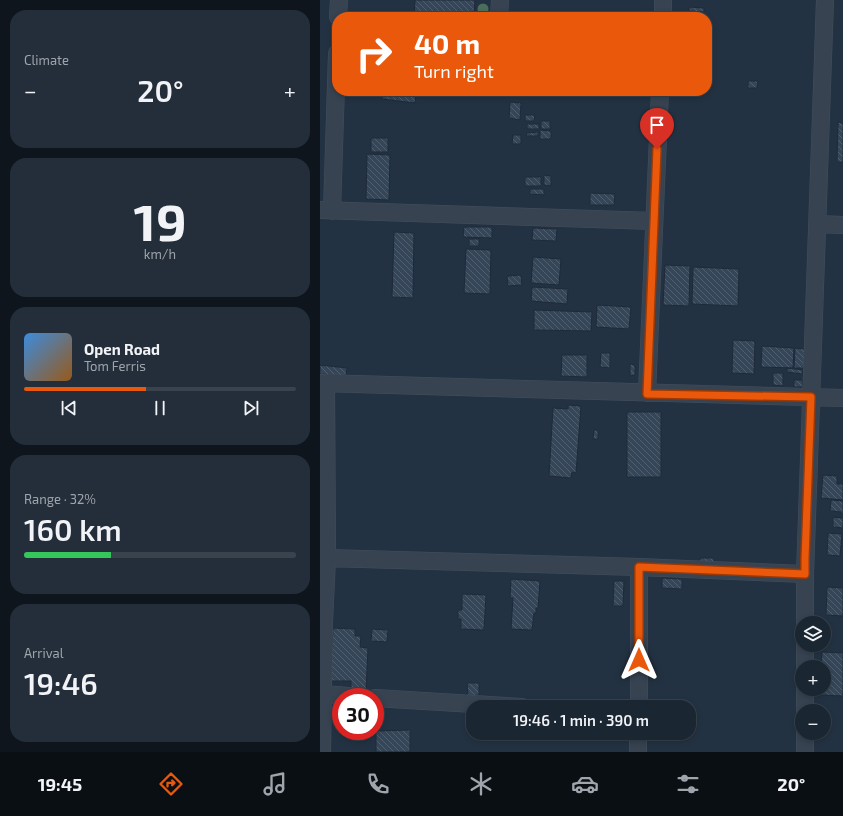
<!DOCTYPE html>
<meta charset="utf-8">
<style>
:root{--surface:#1a2632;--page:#232e3a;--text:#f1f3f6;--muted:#9fa5ac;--line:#38434d;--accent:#ea580c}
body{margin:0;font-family:"Exo 2",sans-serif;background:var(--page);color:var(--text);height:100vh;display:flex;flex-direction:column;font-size:15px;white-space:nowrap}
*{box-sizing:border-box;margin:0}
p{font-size:13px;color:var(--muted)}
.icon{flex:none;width:22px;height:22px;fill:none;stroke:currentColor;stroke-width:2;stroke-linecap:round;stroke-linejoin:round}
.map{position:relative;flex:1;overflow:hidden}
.side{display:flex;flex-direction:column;gap:10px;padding:10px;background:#0e151c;width:320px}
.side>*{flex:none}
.hud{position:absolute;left:12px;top:12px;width:380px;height:84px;border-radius:16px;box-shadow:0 2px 6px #0003,0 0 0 1px var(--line);background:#ea580c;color:#fff;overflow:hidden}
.buttons{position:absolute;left:475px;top:616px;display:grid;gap:8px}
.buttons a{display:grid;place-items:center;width:36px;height:36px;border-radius:50%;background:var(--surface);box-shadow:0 2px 6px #0003,0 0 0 1px var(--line);font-size:20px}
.speed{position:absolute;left:12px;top:688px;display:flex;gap:8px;font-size:20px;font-weight:700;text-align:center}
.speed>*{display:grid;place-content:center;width:52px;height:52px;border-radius:50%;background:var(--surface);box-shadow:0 2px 6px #0003,0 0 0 1px var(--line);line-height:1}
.speed .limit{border:6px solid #d22;background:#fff;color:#111}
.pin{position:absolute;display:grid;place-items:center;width:34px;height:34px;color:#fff;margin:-41px -17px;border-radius:50% 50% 50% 0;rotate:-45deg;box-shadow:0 0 4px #0007}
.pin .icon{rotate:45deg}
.me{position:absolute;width:44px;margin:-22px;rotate:0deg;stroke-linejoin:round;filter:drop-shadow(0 0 3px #0008)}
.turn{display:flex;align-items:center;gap:14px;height:84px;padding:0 16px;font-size:18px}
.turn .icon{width:52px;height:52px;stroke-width:2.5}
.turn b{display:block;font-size:28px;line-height:34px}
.big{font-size:30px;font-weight:600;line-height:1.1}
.side .card{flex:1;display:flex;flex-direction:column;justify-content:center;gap:6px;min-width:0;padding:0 14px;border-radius:16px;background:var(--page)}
.side .dial{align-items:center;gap:0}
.dial b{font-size:52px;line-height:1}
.song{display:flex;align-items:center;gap:12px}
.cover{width:48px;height:48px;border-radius:6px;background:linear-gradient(135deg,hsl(210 70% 55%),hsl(30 70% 35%))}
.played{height:4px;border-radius:2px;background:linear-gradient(90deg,var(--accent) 45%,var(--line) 45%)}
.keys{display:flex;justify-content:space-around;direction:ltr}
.heat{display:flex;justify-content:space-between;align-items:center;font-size:22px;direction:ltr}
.charge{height:6px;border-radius:3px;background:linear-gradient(90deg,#34c759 32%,var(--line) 0)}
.trip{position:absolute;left:146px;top:700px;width:230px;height:40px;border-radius:16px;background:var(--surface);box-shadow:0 2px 6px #0003,0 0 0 1px var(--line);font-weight:600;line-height:40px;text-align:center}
.tabs{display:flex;height:64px;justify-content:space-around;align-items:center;background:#0a0f14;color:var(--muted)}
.tabs .icon{width:28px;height:28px}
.tabs .on{color:var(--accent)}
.tabs b{font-size:18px;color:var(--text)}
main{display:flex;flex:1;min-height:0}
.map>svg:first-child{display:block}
</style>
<main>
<section class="side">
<div class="card"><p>Climate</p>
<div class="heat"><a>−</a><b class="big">20°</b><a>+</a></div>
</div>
<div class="card dial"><b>19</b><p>km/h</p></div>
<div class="card">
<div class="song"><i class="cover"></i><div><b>Open Road</b><p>Tom Ferris</p></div></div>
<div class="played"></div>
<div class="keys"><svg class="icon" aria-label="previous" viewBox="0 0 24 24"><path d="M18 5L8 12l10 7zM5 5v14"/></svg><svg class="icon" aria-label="pause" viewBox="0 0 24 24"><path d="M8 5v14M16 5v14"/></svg><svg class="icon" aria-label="next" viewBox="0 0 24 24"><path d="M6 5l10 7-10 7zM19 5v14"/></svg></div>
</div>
<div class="card"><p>Range · 32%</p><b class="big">160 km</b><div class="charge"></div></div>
<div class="card"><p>Arrival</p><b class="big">19:46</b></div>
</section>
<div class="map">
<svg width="523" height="752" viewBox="0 0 523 752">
<defs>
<pattern id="building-back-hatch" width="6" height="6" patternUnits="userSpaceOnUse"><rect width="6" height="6" fill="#344658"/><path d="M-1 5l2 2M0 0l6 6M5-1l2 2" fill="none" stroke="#4f5f6f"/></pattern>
</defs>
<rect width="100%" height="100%" fill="#233242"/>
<path fill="url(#building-back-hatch)" stroke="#1e2a39" d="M95 0H155L154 17H94Z
M369 7 384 8V12L369 11Z
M428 81H438L437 88H428Z
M63 91 96 95 95 103 62 99Z
M153 91H166V95L153 94Z
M190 102 201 103 200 120 189 118Z
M205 115H215L214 121H205Z
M221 121H230V129H221Z
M518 122 523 123V162H517Z
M207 124H219V129H207Z
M320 125H327L326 132 320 131Z
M220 130 231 131V139H220Z
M218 132V136H207L206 133Z
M193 135H201V144H192Z
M51 138H68V152H51Z
M47 154 70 155 69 200 46 199Z
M224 175 231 176V186L224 185Z
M205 177H221V186H205Z
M210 189H224V195L210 194Z
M270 193 295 194 294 205H270Z
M144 227H172V238L143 237Z
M213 228 237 229 236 241 212 240Z
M74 232 94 233 93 298 72 297Z
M149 239H159V246H149Z
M146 249 171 250 170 294 144 293Z
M213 257 241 259 239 285 211 283Z
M345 265 370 266 369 306 343 305Z
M373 267 419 269 418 306 372 304Z
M201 275 202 285 188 286 187 276Z
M212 287 248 289 247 304 211 301Z
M277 305 311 307 309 329 276 327Z
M214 310 272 312 271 331 214 330Z
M413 340 435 341 434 374 412 373Z
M442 346 474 348 473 368 441 367Z
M475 348 485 349 484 368H474Z
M281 353H290V368L280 367Z
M242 355H267V377L241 376Z
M310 364 315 365V375L310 376Z
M0 365 27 368 26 376 0 374Z
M467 368 483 370 482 374 467 372Z
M453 373H463V386L453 385Z
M474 380H482L483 387H474Z
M248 405 261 406 256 473 252 472 251 478 229 476 233 408 248 409Z
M307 412H341V477H307Z
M274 430H278V439H273Z
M503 475 517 476V484H523V500L501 498Z
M511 500 523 501V514H521V512L510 511Z
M513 517 523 518V528L513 527Z
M508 533 522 534 520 556 507 555Z
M380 558H394V567H379Z
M342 578 362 579V589L342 588Z
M191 579 220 581 218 608H216V613H214L212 630 191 629 193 598H190Z
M294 581H304L303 606H293Z
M507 587 523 588V616L506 615Z
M142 594 166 595 164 630 141 629V619H138V610H142Z
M13 628 35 629V636H41L40 647 48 648 46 692H31V681H10Z
M52 629 68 630 67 642 51 641Z
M502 652 523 653V696L500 695V689H504V667H501Z
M147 683H159V695L148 696Z
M90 730V752H56V731Z"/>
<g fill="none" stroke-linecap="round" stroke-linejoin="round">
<defs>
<path id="minor" d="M18 17 19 0
M179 17 180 0
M343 17V0
M0 210 334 221
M12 211 17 53
M497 224 523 225
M0 383 523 398
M327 393 340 91
M7 558 319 567 485 574
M485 623V574L505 0
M485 667V645
M3 694 41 697
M55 698 202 707
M319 707V567
M485 711V689
M2 752 4 622 7 558 6 383
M318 752V733
M485 752V733"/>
</defs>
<use href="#minor" stroke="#444f5e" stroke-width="18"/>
<use href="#minor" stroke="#374351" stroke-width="17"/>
</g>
<circle fill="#4a6e5c" cx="163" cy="9" r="5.5"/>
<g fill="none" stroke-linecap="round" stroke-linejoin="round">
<defs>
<path id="route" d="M319 660V567L485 574V559L491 397 327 394 337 149"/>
</defs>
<use href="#route" stroke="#983908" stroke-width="10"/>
<use href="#route" stroke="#ea580c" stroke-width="7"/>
</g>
</svg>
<div class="buttons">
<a><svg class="icon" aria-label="layers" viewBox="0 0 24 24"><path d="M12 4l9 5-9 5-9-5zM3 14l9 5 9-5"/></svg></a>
<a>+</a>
<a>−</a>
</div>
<div class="speed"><div class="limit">30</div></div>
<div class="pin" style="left:337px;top:149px;background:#d93025"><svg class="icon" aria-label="arrive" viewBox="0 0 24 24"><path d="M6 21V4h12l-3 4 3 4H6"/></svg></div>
<svg class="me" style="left:319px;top:660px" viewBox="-20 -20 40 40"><path d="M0-17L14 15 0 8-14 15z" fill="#ea580c" stroke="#fff" stroke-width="4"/></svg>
<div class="trip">19:46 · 1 min · 390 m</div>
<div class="hud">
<div class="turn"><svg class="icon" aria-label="right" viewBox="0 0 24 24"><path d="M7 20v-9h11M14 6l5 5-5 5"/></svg><div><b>40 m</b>Turn right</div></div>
</div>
</div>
</main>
<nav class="tabs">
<b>19:45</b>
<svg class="icon on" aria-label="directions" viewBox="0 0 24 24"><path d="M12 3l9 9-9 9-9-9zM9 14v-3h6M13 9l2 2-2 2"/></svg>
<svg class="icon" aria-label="music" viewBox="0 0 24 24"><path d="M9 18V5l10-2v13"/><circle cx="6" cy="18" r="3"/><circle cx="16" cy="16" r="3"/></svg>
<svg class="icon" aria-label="phone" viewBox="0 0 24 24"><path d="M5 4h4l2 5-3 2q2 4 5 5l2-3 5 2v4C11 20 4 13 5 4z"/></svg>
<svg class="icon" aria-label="climate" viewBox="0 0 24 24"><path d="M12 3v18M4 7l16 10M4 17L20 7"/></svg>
<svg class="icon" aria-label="car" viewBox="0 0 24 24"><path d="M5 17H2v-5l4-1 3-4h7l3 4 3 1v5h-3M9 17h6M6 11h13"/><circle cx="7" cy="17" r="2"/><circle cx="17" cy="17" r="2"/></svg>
<svg class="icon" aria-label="filters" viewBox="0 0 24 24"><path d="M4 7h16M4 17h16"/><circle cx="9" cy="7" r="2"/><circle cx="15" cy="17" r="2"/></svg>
<b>20°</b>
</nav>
